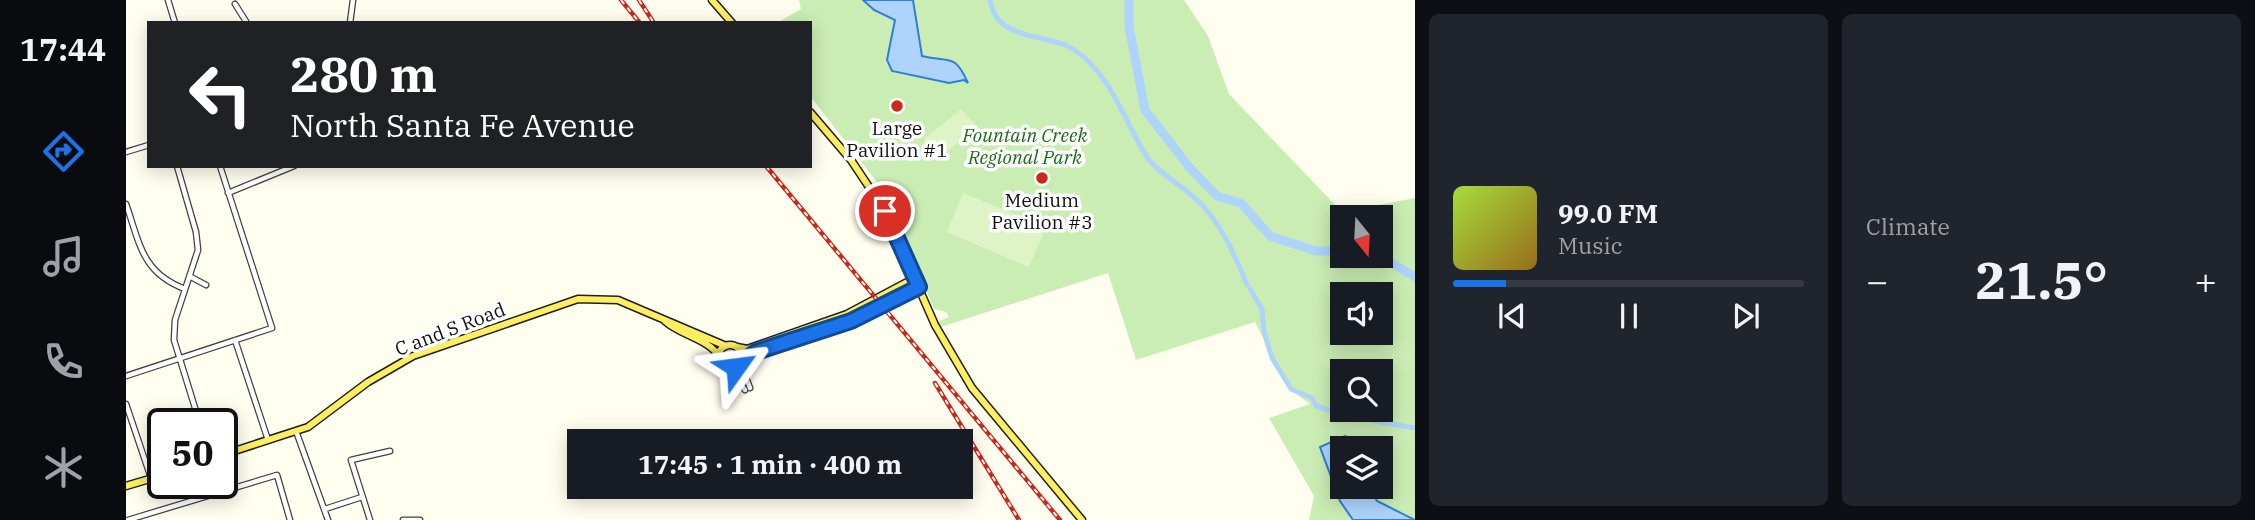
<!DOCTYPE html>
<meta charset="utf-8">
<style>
:root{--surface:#171b24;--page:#20242c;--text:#f1f3f6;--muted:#9ea1a6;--line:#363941;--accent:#1a73e8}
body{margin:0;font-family:"IBM Plex Serif",serif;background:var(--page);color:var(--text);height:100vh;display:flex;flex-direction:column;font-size:26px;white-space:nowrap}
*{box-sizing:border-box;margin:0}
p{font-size:23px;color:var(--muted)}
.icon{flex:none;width:38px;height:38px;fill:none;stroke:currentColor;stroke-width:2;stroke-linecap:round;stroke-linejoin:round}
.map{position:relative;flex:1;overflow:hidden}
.details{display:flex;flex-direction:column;gap:14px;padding:14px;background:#0d0f14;width:840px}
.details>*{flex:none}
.top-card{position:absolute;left:21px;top:21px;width:665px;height:147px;border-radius:0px;box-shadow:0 4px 18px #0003;background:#202124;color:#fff;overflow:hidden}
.needle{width:46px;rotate:162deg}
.controls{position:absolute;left:1204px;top:205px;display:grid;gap:14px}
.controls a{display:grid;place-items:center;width:63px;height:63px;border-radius:0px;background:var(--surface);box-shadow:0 4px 18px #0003;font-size:35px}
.speed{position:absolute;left:21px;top:408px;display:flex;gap:14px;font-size:35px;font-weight:700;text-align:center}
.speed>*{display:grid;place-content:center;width:91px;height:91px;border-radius:50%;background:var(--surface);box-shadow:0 4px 18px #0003;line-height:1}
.speed .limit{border:4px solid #111;border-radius:10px;background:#fff;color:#111}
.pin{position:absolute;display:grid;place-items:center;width:60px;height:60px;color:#fff;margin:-30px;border:4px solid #fff;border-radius:50%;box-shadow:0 2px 7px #0007}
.me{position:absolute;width:77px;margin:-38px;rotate:59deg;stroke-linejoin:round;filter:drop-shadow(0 0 5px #0008)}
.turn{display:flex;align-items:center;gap:24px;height:147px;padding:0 28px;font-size:32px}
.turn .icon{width:91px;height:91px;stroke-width:2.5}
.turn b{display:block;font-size:49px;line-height:60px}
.big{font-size:52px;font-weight:700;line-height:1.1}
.details .tile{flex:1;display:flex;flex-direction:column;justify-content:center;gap:10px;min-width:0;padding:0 24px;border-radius:10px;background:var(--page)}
.song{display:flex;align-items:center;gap:21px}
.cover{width:84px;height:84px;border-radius:10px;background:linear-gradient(135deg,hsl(80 70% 55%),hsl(40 70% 35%))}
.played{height:7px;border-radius:4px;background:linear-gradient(90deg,var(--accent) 15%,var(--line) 15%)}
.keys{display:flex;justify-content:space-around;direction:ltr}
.heat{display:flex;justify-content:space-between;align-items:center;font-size:38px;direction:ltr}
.details .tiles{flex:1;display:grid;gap:14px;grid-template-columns:repeat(2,1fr)}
.trip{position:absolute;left:441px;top:429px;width:406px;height:70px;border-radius:0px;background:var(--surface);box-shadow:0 4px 18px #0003;font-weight:700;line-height:70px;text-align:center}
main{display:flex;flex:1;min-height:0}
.dock{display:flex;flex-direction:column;width:126px;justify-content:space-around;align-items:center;background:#090b0e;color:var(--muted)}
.dock .icon{width:49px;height:49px}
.dock .current{color:var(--accent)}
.dock b{font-size:32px;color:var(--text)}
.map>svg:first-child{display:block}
</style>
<main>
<nav class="dock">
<b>17:44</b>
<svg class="icon current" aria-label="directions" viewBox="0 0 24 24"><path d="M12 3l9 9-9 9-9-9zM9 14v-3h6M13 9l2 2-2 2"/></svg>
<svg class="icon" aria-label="music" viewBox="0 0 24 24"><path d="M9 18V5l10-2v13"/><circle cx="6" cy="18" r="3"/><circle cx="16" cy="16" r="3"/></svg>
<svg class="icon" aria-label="phone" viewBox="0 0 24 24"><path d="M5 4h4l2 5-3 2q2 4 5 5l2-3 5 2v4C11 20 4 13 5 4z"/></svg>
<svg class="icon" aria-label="climate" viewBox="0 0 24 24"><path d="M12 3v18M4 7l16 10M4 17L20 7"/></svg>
</nav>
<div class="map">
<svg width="1289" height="520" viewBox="0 0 1289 520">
<rect width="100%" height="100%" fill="#fffeef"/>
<path fill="#caedb4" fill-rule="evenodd" d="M673 0H1058L1082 36 1103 94 1216 212 1289 198V520H1183L1188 496 1143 418 1184 404 1162 388 1129 322 1010 360 982 273 815 327 811 322 823 317 820 312 808 309 775 228 751 182 684 96V23H651L675 9ZM1216 217H1255V256H1216ZM1216 294H1255V332H1216ZM1216 371H1255V410H1216ZM1216 448H1255V486H1216Z"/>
<path fill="#def4c7" d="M835 109 851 127 813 158 798 139Z
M837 193 920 227 903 267 821 232Z"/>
<path fill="#aed4fc" stroke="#2e7eda" stroke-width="2" d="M737 0H787L796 56C824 63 828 52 842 83L838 80 823 83 766 71 761 60 769 20 748 10Z
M1219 436 1225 439 1230 448H1216V486L1243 487 1251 501 1289 520H1227L1214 501 1194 447Z"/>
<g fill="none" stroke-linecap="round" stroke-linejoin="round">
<path stroke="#aed4fc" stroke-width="5" d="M864 0C870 43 923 32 950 51 987 78 998 121 1021 157 1032 173 1055 185 1070 199 1094 221 1109 255 1121 285
M1124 289 1136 309 1138 332 1146 358 1165 389 1186 398 1190 406 1225 417
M1227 417 1289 428"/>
<path stroke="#aed4fc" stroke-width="9" d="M1003 0V27L1019 110 1064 168 1091 196 1115 203 1144 236 1190 251H1216
M1245 256 1259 259 1289 277"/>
<defs>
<path id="minor" d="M42 0 49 23
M109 4 121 23
M224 23 227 0
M0 152 23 145
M51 166 70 232 72 250 49 320 48 340 74 424
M102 193 168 166
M0 204C14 244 16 273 59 289
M65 277 80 285
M109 340 142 440
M614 362 624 388
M604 368 619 390
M0 376 146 328 94 166
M0 404 25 478
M170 431 202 520
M199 509 236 497
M2 520 151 475 164 520
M244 520 225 460 264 451
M277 520H294"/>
<path id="major" d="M586 0 606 23
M684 112 725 160 759 211 809 325 846 388 956 520
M539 321C554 335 585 340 592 356
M592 357a12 12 0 1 1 24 0a12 12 0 1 1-24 0Z
M611 347 621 349 721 314 789 278
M615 361 630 352 725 321 793 287
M96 455 182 427 242 382 287 356 452 299 492 300 600 346
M0 486 37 475"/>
</defs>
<use href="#minor" stroke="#414141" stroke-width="7"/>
<use href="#major" stroke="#1f1f1f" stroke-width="9"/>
<use href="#minor" stroke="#fff" stroke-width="4.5"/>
<use href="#major" stroke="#ffee5f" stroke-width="6"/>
<defs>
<path id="rail" d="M495 0 514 23
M513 0 528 23
M640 166 934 520
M809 383 893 520"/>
</defs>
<use href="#rail" stroke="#cb2819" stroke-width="4.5"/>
<use href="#rail" stroke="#fff" stroke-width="2" stroke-dasharray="5" stroke-linecap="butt"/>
</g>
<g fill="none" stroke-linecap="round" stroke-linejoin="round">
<defs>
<path id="route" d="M610 367 630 352 725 321 793 287 759 211"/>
</defs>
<use href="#route" stroke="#114b97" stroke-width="18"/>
<use href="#route" stroke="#1a73e8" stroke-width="12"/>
</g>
<g fill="#cb2819" stroke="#fff" stroke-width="2.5">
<circle cx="771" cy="106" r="7"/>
<circle cx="916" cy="178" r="7"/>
</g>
<g text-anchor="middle" stroke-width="7" stroke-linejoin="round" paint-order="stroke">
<g font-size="19" fill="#0e0e0e" stroke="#fff">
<text x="771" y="135">Large<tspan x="771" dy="22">Pavilion #1</tspan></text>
<text x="916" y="207">Medium<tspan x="916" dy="22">Pavilion #3</tspan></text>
</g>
<g font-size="19" font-style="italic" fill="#1e6c18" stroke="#fff">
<text x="899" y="142">Fountain Creek<tspan x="899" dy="22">Regional Park</tspan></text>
</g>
<g font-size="19" fill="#0e0e0e" stroke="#fff">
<text transform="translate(324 329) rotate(-21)" y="7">C and S Road</text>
</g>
</g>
</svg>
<div class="controls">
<a><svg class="needle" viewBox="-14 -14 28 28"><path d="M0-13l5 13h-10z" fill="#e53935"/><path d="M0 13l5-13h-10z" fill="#9ea1a6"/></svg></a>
<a><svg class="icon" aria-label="sound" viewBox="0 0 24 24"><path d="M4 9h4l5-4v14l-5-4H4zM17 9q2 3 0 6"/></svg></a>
<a><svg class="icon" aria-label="search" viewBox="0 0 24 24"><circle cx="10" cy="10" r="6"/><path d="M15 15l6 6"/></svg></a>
<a><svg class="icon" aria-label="layers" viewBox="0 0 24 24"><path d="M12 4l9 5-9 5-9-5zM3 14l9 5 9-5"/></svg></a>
</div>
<div class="speed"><div class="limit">50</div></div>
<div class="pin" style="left:759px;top:211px;background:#d93025"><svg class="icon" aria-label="arrive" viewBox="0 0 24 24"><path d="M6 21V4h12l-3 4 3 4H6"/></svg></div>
<svg class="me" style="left:610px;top:367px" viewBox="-20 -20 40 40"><path d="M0-17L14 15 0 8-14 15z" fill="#1a73e8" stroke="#fff" stroke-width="4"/></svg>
<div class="trip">17:45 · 1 min · 400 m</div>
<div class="top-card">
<div class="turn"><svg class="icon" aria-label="left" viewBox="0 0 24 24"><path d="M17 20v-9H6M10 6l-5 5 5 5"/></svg><div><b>280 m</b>North Santa Fe Avenue</div></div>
</div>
</div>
<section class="details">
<div class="tiles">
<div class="tile">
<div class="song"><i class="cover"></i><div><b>99.0 FM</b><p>Music</p></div></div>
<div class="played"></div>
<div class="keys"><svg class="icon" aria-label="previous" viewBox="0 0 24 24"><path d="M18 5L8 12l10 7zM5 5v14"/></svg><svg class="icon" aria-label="pause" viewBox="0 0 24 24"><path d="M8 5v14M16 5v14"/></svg><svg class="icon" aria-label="next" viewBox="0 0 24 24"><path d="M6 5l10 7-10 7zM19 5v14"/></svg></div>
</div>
<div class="tile"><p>Climate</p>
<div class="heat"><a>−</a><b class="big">21.5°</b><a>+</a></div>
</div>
</div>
</section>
</main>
